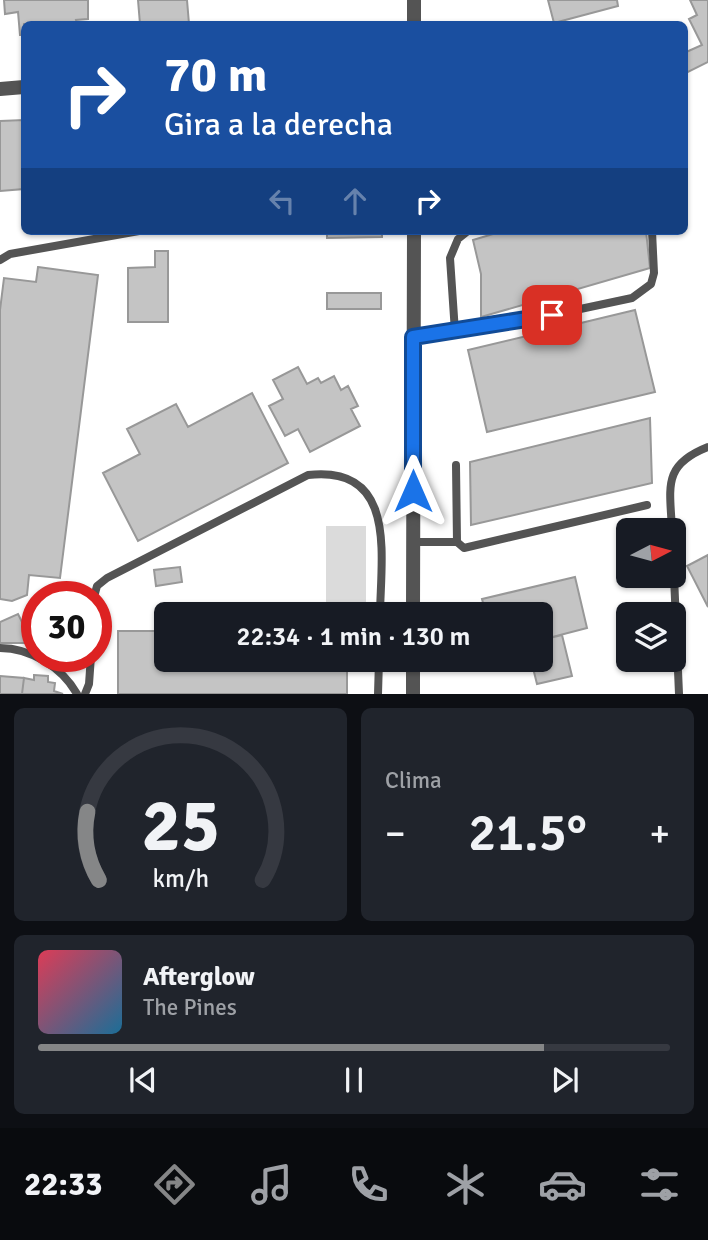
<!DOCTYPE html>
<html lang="es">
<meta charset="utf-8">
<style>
:root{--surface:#171b24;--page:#20242c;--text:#f1f3f6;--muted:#9ea1a6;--line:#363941;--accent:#858687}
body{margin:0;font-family:Signika,sans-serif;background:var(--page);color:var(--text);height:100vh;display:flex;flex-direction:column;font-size:26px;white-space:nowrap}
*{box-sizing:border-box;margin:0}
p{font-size:23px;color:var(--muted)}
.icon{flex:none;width:38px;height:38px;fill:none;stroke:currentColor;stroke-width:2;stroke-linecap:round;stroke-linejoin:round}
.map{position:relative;height:694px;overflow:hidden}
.panel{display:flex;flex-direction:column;gap:14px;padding:14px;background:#0d0f14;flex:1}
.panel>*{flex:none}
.banner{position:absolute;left:21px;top:21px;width:667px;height:214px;border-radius:10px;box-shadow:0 2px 5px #0004;background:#1a4fa0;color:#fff;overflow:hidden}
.needle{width:46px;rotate:84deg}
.buttons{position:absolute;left:616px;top:518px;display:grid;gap:14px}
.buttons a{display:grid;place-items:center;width:70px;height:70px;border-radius:10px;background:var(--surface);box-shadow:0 2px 5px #0004;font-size:35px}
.speed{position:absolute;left:21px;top:581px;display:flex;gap:14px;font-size:35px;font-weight:700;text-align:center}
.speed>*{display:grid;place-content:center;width:91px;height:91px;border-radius:50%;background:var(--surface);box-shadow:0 2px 5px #0004;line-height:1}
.speed .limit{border:10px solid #d22;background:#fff;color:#111}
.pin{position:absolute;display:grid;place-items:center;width:60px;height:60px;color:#fff;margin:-30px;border-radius:14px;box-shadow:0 4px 10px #0006}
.me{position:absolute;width:77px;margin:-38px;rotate:0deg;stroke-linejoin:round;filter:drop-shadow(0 0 5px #0008)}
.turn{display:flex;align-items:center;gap:24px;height:147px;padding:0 28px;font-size:32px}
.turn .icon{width:91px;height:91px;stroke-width:2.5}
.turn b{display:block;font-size:49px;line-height:60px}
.lanes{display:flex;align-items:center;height:66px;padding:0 28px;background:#0003;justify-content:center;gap:35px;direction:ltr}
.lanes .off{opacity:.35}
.big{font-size:52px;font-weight:600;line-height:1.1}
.panel .card{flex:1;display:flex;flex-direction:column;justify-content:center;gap:10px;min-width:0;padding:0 24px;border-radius:10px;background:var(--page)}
.panel .dial{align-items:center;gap:0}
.dial svg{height:182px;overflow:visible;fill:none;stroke:var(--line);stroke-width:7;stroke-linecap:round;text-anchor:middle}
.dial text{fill:var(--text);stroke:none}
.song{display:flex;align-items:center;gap:21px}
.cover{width:84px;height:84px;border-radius:10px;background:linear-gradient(135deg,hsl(350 70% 55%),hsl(200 70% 35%))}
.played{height:7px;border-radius:4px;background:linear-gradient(90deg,var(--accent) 80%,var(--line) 80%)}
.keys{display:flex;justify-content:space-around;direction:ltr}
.heat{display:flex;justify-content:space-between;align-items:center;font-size:38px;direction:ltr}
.panel .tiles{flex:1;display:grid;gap:14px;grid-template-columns:1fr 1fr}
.card:last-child{grid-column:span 2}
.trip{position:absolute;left:154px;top:602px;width:399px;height:70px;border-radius:10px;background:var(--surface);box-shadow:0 2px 5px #0004;font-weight:600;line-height:70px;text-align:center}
.tab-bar{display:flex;height:112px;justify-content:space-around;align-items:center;background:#090b0e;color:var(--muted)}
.tab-bar .icon{width:49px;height:49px}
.tab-bar .on{color:var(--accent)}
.tab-bar b{font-size:32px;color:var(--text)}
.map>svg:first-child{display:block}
</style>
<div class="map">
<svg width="708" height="694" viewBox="0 0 708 694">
<rect width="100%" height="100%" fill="#fff"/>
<path fill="#dbdbdb" d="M326 526H366V605H326Z"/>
<path fill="#c4c4c4" stroke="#989898" stroke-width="2" d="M4 0H88V19L76 20 77 24H24V35H20L18 12 5 14Z
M138 0H187L189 24H140Z
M548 0H617L618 6 554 23Z
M690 0H708V62L684 74V53L702 45 689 19 697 15Z
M24 120V189L0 191V121Z
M327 231H382V237L327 238Z
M503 231H646L650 268 481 317V274L473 240Z
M155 251H168V322H128V268L155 267Z
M38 267 98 275 60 578 29 575 27 595 12 601 0 599V310L4 278 36 282Z
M327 293H381V309H327Z
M635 310 655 392 487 432 468 350Z
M298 367 307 384 318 378 321 383 334 376 341 390 348 386 358 406 351 409 360 426 310 452 298 429 285 436 269 406 283 399 273 380Z
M252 393 288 463 138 541 103 473 140 454 127 429 176 404 188 427Z
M650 418 652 483 471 525 470 462Z
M708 555V607L687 566Z
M180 567 182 582 156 586 154 570Z
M575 577 587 628 541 640V614H486L482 599Z
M18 614 31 640 24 643H0V622Z
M118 631H166V660H317L316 667H347V694H118Z
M562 635 572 676 537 684 531 660H541V640Z
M34 675 48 676V682L55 683 54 691 63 694H22L24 678 34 680Z
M0 676 24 678 22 694H0Z"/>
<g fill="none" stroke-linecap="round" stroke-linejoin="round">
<path stroke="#545454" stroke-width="8" d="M0 260 10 254 139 231
M455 332 450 258 458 239 468 231
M413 337 552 315 632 298 651 284 654 273 652 231
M456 465 457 542
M672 530C670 487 662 465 708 447
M413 542H457L464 548 647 505
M674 576 679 694
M94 597 97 586 107 578 308 475C397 465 381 554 380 614
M0 648C30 648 62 667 77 694
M85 694 89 684 91 656
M378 694 379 660"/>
<path stroke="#545454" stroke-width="14" d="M414 24V0
M0 89 24 87
M413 614 414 231
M413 694V660"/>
</g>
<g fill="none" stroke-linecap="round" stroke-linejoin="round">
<defs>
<path id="route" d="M413 491V337L552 315"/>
</defs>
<use href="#route" stroke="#114b97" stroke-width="18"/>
<use href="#route" stroke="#1a73e8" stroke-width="12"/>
</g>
</svg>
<div class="buttons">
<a><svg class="needle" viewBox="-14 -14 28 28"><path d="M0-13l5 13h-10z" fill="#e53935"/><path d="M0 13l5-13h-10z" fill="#9ea1a6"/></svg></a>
<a><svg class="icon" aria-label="layers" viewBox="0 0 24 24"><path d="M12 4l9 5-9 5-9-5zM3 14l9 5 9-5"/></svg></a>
</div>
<div class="speed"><div class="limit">30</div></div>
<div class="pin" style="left:552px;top:315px;background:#d93025"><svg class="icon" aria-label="arrive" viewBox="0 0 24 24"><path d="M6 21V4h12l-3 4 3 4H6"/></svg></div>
<svg class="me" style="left:413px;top:491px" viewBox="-20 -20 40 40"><path d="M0-17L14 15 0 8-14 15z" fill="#1a73e8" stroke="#fff" stroke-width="4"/></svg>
<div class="trip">22:34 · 1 min · 130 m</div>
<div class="banner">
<div class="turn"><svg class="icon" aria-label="right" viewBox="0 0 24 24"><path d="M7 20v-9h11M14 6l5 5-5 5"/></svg><div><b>70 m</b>Gira a la derecha</div></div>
<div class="lanes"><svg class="icon off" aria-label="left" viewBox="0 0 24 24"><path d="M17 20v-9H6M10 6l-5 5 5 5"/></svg><svg class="icon off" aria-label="ahead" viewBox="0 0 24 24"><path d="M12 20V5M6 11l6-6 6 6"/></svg><svg class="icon" aria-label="right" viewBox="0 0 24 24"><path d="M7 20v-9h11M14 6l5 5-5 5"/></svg></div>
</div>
</div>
<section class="panel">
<div class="tiles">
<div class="card dial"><svg viewBox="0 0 100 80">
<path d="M14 69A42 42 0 1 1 86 69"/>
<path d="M14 69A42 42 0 0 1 9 39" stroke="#858687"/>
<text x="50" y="56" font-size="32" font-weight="700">25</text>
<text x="50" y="72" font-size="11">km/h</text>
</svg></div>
<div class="card"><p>Clima</p>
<div class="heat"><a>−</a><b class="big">21.5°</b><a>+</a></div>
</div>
<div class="card">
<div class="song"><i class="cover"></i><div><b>Afterglow</b><p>The Pines</p></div></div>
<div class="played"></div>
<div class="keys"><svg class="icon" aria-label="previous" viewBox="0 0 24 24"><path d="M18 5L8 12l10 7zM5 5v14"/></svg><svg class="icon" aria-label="pause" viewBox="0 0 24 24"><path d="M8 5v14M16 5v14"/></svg><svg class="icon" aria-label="next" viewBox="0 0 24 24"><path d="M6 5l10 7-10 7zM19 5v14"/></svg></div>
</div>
</div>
</section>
<nav class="tab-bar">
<b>22:33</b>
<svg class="icon on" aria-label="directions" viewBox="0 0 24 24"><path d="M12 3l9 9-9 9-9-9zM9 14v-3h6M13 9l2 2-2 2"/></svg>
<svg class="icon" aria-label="music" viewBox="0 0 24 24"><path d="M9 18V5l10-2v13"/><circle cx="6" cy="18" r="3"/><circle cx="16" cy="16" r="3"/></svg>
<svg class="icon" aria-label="phone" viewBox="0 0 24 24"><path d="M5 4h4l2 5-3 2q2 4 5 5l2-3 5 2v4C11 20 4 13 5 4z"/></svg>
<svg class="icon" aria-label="climate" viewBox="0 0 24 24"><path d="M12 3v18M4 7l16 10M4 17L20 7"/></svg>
<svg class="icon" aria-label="car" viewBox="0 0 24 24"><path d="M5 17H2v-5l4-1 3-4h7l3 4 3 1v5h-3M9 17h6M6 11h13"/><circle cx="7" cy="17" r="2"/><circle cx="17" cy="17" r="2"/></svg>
<svg class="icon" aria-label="filters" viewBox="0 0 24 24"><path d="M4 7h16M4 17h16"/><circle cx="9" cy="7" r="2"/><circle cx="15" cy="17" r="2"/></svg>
</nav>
